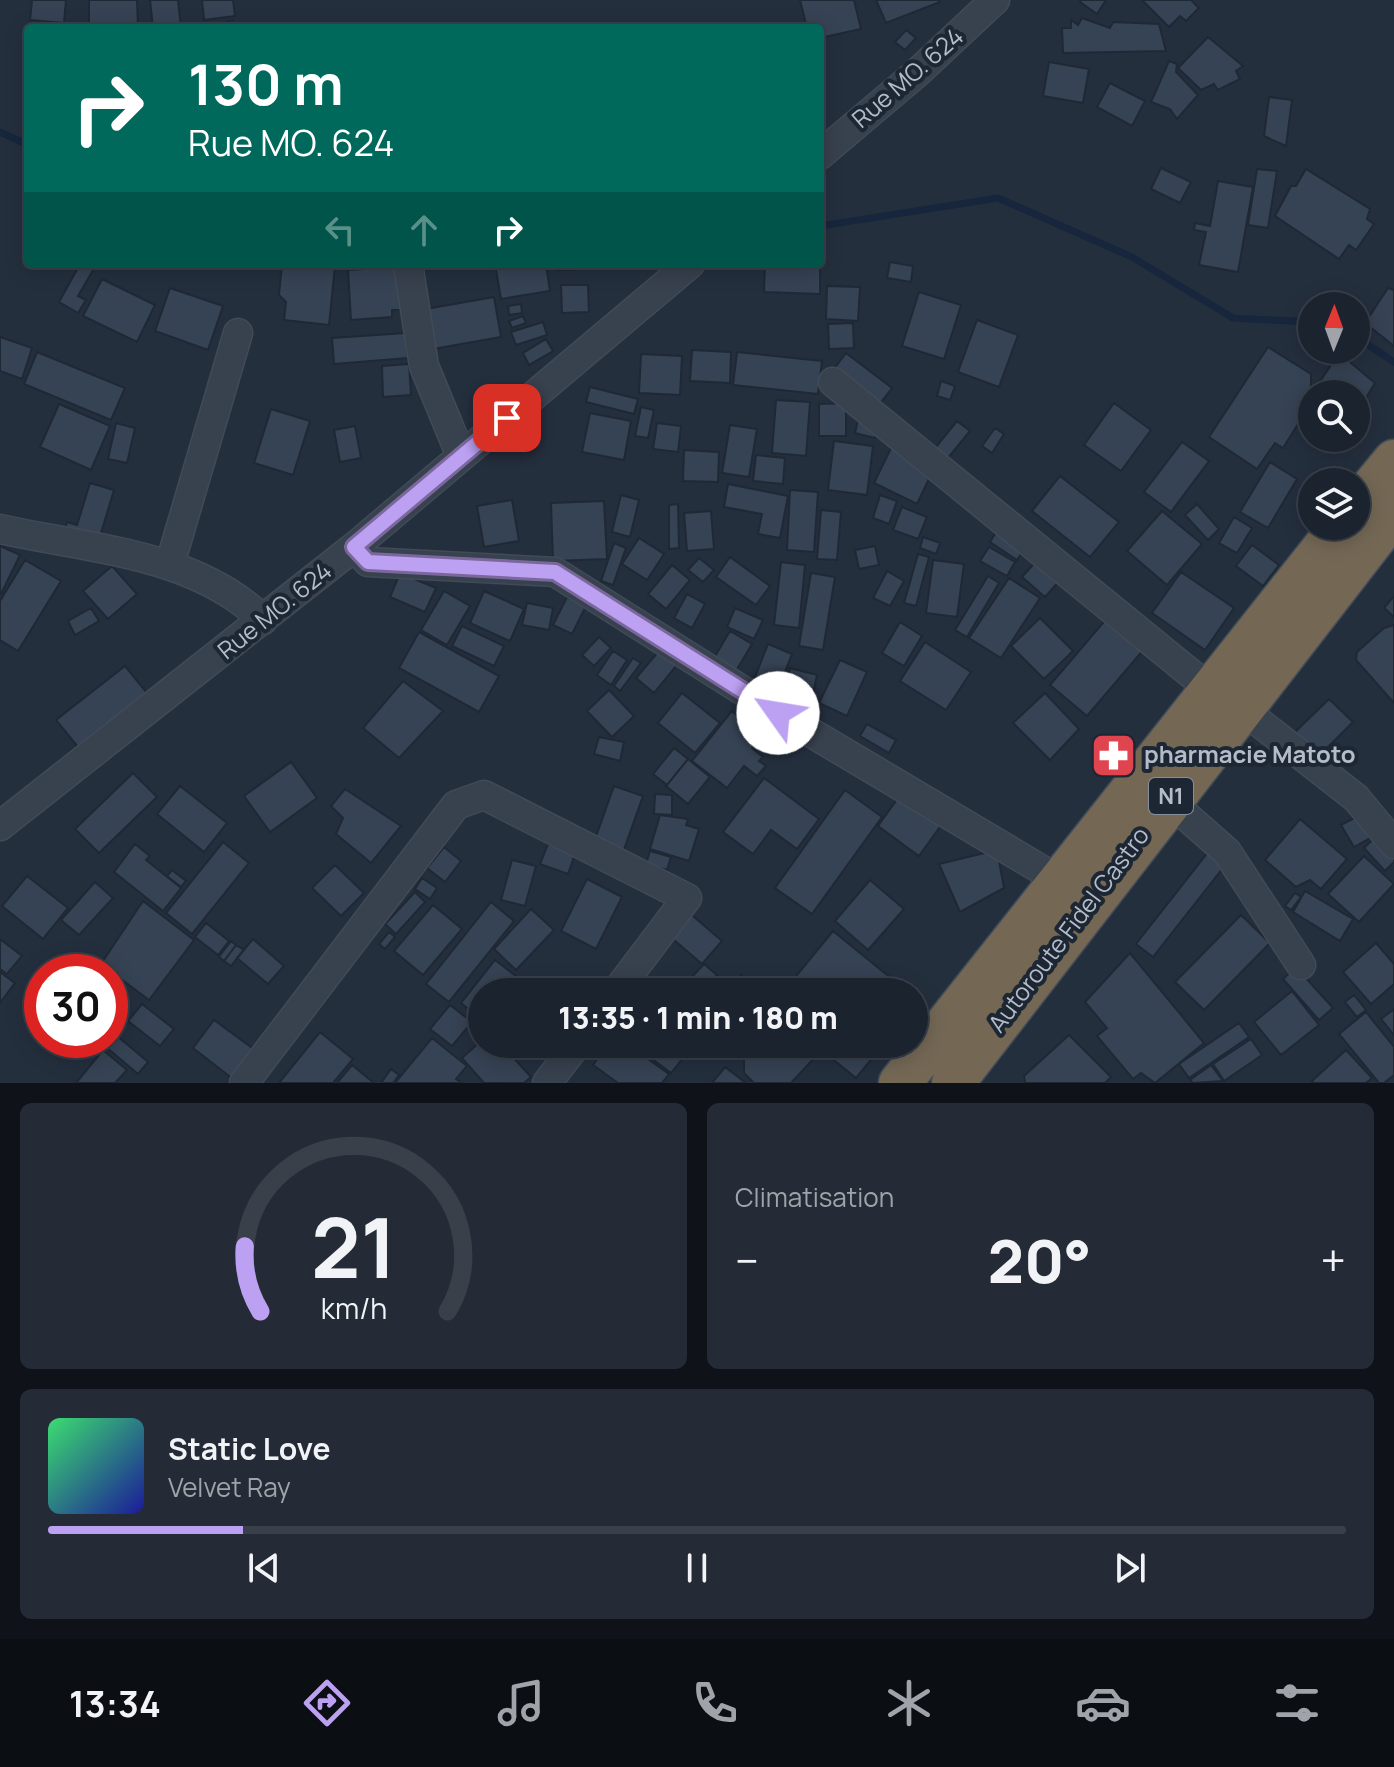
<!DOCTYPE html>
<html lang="fr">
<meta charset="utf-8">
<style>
:root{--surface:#1b232e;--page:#242b36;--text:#f1f3f6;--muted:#a0a4aa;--line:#39404a;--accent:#bca0f2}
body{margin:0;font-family:Manrope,sans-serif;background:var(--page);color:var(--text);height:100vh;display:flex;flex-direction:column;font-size:30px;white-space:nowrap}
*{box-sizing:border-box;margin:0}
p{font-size:26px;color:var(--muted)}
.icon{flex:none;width:44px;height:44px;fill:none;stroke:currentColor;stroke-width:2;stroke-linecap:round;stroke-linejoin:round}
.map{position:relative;height:1083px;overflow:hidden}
.panel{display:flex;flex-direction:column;gap:20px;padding:20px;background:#0f1319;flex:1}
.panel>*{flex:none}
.hud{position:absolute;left:24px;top:24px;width:800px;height:244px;border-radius:8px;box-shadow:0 4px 20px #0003,0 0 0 2px var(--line);background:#00695c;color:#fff;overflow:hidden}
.needle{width:52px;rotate:1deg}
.fabs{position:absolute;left:1298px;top:292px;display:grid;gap:16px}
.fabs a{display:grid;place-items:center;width:72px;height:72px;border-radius:50%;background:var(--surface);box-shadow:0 4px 20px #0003,0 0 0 2px var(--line);font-size:40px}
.speed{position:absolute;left:24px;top:954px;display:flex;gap:16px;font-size:40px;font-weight:700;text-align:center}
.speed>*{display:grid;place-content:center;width:104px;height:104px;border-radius:50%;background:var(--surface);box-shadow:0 4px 20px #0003,0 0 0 2px var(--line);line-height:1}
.speed .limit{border:12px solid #d22;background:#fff;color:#111}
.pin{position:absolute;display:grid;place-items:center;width:68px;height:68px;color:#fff;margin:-34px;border-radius:16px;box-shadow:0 4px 12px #0006}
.me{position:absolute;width:88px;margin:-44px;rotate:302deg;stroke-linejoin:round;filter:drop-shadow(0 0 6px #0008)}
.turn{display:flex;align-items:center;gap:28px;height:168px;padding:0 32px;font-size:36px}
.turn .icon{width:104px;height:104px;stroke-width:2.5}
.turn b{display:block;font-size:56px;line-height:68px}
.lanes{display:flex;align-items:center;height:76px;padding:0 32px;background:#0003;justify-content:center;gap:40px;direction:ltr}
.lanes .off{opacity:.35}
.big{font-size:60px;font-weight:800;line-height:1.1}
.panel .tile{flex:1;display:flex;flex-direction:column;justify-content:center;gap:12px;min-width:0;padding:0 28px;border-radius:12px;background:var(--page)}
.panel .dial{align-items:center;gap:0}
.dial svg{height:208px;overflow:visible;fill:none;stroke:var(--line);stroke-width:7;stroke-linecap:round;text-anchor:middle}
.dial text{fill:var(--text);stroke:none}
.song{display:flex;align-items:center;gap:24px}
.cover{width:96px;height:96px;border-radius:12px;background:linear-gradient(135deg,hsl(140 70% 55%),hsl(240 70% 35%))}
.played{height:8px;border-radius:4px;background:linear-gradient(90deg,var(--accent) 15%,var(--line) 15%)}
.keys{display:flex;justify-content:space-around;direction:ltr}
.heat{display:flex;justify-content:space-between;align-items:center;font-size:44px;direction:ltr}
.panel .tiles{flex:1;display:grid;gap:20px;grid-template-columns:1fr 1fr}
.tile:last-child{grid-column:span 2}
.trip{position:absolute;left:468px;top:978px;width:460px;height:80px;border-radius:40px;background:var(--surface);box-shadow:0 4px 20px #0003,0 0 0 2px var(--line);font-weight:800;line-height:80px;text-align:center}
.tabs{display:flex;height:128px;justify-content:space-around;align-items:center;background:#0b0e12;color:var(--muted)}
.tabs .icon{width:56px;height:56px}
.tabs .on{color:var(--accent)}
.tabs b{font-size:36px;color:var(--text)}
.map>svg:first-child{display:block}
</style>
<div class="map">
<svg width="1394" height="1083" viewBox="0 0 1394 1083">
<rect width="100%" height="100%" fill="#242f3e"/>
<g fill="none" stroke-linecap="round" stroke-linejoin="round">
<path stroke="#17263c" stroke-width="7" d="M0 132 28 145
M820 226 998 198 1132 257 1233 318 1312 322
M1356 337 1394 362"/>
</g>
<path fill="#364354" stroke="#1f2835" stroke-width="2" d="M32 0H66L64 23 30 20Z
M89 0H137L138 27 89 28Z
M150 0H178L181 28H153Z
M202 0H233L235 16 204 20Z
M800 0H854L861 29 820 38V28H807Z
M876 0H939L940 2 886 23Z
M1081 0H1106L1097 14 1080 2Z
M1142 0H1191L1199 8 1186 21 1180 16 1169 27Z
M1082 18 1110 28 1113 22 1159 24 1166 51 1063 53 1062 28H1071V20L1078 25Z
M233 20 236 28H211Z
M906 30 916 38 905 50 895 42Z
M1208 37 1243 66 1236 71 1240 79 1218 90 1214 84 1201 90 1178 68Z
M1169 61 1177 64 1176 72 1198 95 1177 119 1170 109 1151 102Z
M1049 62 1089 69 1083 103 1043 96Z
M1110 83 1145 101 1132 126 1097 107Z
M1269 97 1292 100 1286 146 1264 136Z
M1161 168 1191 182 1180 203 1151 189Z
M1257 169 1277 171 1268 228 1248 225Z
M1306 169 1370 209 1367 219 1374 224 1356 250 1349 245 1339 259 1275 216 1291 186H1296Z
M1218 181 1253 187 1238 272 1199 265 1206 232 1194 230 1195 223 1210 226Z
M820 247V294L764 292 765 264H820Z
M890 262 913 266 911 282 887 278Z
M80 264 96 265 78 296 86 300 78 313 59 302Z
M282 264 335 266 329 325 284 320 286 302 279 295Z
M495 264H546L550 291 501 299Z
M556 264H574L575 270H556Z
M399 267 401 310H392V317L351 320 348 270Z
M102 279 155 305 137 342 83 316Z
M561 285H588L589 312 562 313Z
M827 286 860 287 858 321 826 319Z
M170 288 223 306 208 350 155 331Z
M1388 288 1394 290V346L1365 323Z
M919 292 961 305 944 359 902 346Z
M494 297 501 337 433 349 426 309Z
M521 304 522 313 509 315 508 306Z
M523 316 526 323 512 328 509 321Z
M977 320 1018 335 999 387 958 372Z
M543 322 547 335 516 345 511 332Z
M853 323 854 348 829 349 828 324Z
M406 333 408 358 334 364 332 338Z
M0 337 32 348 22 379 0 371Z
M546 339 553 351 529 365 523 353Z
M1268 347 1311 374V390L1317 394H1312V402L1283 448 1275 443 1257 469 1209 437Z
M692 350 731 352 730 383 690 381Z
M37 352 125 388 111 420 24 384Z
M737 352 822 361 818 394 733 385Z
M846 353 892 388 879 405 834 369Z
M1339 353 1375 383 1356 414V394H1322L1315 389Z
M641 354 682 356 680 395 639 393Z
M409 364 411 395 383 397 382 366Z
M941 381 955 386 950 400 937 396Z
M590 387 638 399 634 414 586 402Z
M776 400 810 402 806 456 772 453Z
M846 403V436H819V404Z
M1114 403 1151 430 1121 471 1084 445Z
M59 404 110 426 91 470 40 447Z
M641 407 654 410 648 438 635 436Z
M271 409 310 421 293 475 254 463Z
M590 413 631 421 624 460 582 452Z
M858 420 878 425 875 438 855 433Z
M957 421 970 431 948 458 935 448Z
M116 423 135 428 127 463 108 459Z
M657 423 681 426 678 452 653 449Z
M730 425 757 429 749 477 722 473Z
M355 426 361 458 340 462 334 430Z
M995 428 1004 434 992 453 982 446Z
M834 441 873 446 867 495 828 490Z
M1182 442 1209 461 1171 512 1144 492Z
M892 446 935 466 917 504 874 483Z
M684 450 719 452 718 482 683 481Z
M756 455 785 458 783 484 753 481Z
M1270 462 1297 479 1268 528 1240 512Z
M1060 476 1119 522 1090 557 1032 511Z
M90 483 114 490 98 543 64 532 67 522 77 525Z
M728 484 788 496 780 538 758 534 762 514 724 507Z
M790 490 818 492 814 552 787 550Z
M621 495 639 500 630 537 612 532Z
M880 495 897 501 889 524 873 518Z
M512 500 519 541 484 547 477 506Z
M604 501 607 559 553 561 551 503Z
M678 504 679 548 669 549V505Z
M1197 504 1219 529 1208 540 1185 515Z
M902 507 927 517 918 539 893 530Z
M821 510 841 512 837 560 817 559Z
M711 511 714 549 687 551 684 513Z
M1162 511 1202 544 1167 585 1127 551Z
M1234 517 1252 528 1237 553 1219 543Z
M999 527 1027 545 1017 560 990 542Z
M923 537 940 543 936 554 920 548Z
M639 538 664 554 647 580 622 564Z
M614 543 626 548 613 585 601 581Z
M1252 545 1279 565 1263 586 1236 566Z
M0 546 20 555 1 594H0Z
M875 546 879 565 859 569 855 550Z
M989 547 1015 562 1007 576 980 561Z
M918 554 929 557 916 606 904 603Z
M730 557 770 586 756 605 716 577Z
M699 558 714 570 703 582 688 570Z
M1039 558 1062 578 1045 597 1022 577Z
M25 560 61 581 18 651 0 640V601Z
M933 560 964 564 957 617 926 613Z
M781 562 805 565 799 628 774 625Z
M672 565 690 580 666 609 648 594Z
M112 566 137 594 108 619 83 591Z
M887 571 904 581 890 606 873 598Z
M1181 572 1234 608 1205 650 1152 613Z
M400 573 436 588 425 612 390 597Z
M811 573 835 577 823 650 799 646Z
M988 576 999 583 967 637 955 630Z
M1009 578 1040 598 1001 658 969 638Z
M444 591 470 606 447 645 421 630Z
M484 591 524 609 510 641 470 623Z
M687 594 705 604 692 628 674 618Z
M1394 596V617L1384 608Z
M567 597 586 606 572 634 553 625Z
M527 603 553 608 549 630 522 625Z
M91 608 99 621 75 635 68 621Z
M735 608 763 620 754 639 727 627Z
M1108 617 1145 648 1087 716 1050 685Z
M1040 618 1073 651 1044 679 1011 646Z
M900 622 922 636 904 666 882 653Z
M1394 625V703L1356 660 1357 652 1384 628Z
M462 626 504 646 494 666 452 646Z
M730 631 752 644 736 671 714 658Z
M419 632 499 676 479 712 399 668Z
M599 637 611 648 594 666 582 655Z
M925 642 971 672 946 710 900 681Z
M768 644 792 654 777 692 753 682Z
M613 651 627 660 611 685 597 675Z
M659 651 677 665 654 693 636 678Z
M633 658 641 663 620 691 614 686Z
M840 660 867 672 847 716 819 703Z
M125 666 147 693 78 747 56 720Z
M790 668 817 675 810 708 782 702Z
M403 681 443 711 399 758 363 728Z
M609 690 634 716 612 737 587 711Z
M682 693 720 723 695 753 658 723Z
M1045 693 1079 729 1050 760 1013 723Z
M1329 699 1353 722 1317 758 1292 735Z
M732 711 751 726 748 730 757 741 752 748 763 757 759 761 766 766 757 776 744 766 727 788 692 761Z
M867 724 896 740 889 753 860 736Z
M599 737 624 742 620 761 594 754Z
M674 748 688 759 667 785 653 774Z
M688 759 710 777 688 804 666 786Z
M291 762 317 798 270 832 244 796Z
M133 773 157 797 99 853 75 829Z
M764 778 819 819 797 849 771 830 753 854 723 832Z
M180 786 227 823 204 852 157 814Z
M614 786 643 796 622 855 593 845Z
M345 789 401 826 371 863 336 834 343 818 331 806Z
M845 790 882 817 812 914 775 888Z
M655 794 672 795V815L654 814Z
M901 794 942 824 919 856 878 826Z
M660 815 688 819 686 825 699 829 689 861 650 849Z
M1358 816 1370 838 1354 847 1341 825Z
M1300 819 1347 859 1321 889 1310 880 1296 887 1265 860Z
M1377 835 1394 854V862L1385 871 1364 848Z
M223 842 249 863 192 934 166 913Z
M135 844 150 856 146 860 181 888 163 911 114 872Z
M548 844 575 854 568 874 540 864Z
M444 847 461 861 445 882 427 868Z
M997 850 1004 888 960 912 939 864Z
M650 851 671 857 667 870 646 864Z
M1209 851 1226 864 1153 957 1136 944Z
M1364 856 1394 884 1359 922 1328 894Z
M512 860 536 866 525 906 501 900Z
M335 865 364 893 341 916 312 888Z
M172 870 186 881 181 887 167 876Z
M27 876 68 908 43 939 2 906Z
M422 878 437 888 430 899 415 889Z
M587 879 622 897 596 949 561 931Z
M870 880 904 909 868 950 835 921Z
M95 882 113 898 79 935 61 920Z
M1305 891 1353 919 1340 941 1293 912Z
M415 892 425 902 396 934 385 924Z
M1295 893 1301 897 1291 910 1285 906Z
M143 901 194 940 149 1000 101 964Z
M491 902 514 921 449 1002 426 984Z
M433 905 462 929 423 975 394 951Z
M531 909 554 930 516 970 494 949Z
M686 910 722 941 702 964 666 933Z
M1241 915 1270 943 1204 1010 1175 982Z
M206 923 229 941 218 955 195 937Z
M833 931 908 992H783Z
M389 932 395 937 385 949 379 944Z
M0 939 22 956 7 974 0 969Z
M253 939 284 966 268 984 237 958Z
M231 941 236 945 224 961 219 957Z
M1376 943 1394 964V984L1371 1004 1343 972Z
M236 945 244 950 231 966 224 961Z
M1130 953 1204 1043 1155 1083 1141 1073 1133 1079 1097 1036 1107 1028 1085 1002Z
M495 960 521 980 512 992H482V1020L461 1003Z
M704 964 717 975 704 989 691 978Z
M1296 967 1333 1008 1319 1020 1283 979Z
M0 972 15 983 0 1003Z
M741 975 758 989 755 992H747L735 982Z
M1292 991 1319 1025 1281 1055 1254 1022Z
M1354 995 1366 1010 1357 1017 1345 1002Z
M142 1004 174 1029 160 1046 128 1021Z
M450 1005 472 1022 452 1046 430 1029Z
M1394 1009V1035L1381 1019Z
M1366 1012 1394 1047V1075L1384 1083H1379L1339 1034Z
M214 1020 259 1053 237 1082 193 1048Z
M1239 1023 1249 1037 1189 1078 1179 1064Z
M320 1032 353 1059 333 1083H279Z
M116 1035 148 1062 138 1074 106 1047Z
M1069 1035 1111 1077 1105 1083H1025L1024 1076Z
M432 1038 467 1066 456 1079 462 1083H395Z
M1251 1039 1262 1055 1224 1081 1213 1064Z
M482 1040V1044H501L531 1077 524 1083H484L462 1058Z
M608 1044H627L669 1074 662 1083H618L593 1065Z
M642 1044H694L671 1073 639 1049Z
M754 1044H806L818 1054 791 1083H754L744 1073V1056Z
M814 1044H884L856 1078Z
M103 1050 127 1070 115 1083H76Z
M1346 1050 1372 1078 1366 1083H1314L1312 1081Z
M352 1065 374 1083H337Z
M1211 1065 1223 1081 1193 1083 1190 1080Z
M725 1067 746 1083H712Z
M391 1069 399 1075 393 1083H381Z"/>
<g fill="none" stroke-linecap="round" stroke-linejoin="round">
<defs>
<path id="minor" d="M820 155 918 72 995 0
M408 264 424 366 461 456
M833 382 1211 690
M0 529C89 549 196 553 263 620
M354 547 368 562 555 572 778 713 1059 880
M170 564 238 333
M1242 709 1356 798 1394 844
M1168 800 1227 852 1301 965
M0 826 354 547 690 264
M244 1083 456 805 484 795 687 898 616 992
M547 1083 577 1044"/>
<path id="highway" d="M1356 507 1394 461
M900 1083 1341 526
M953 1083 1394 513"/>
</defs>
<use href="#minor" stroke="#414a57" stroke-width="31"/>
<use href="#highway" stroke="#434c59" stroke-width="45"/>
<use href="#minor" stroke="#38414e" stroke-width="28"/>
<use href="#highway" stroke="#746855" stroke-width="42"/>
</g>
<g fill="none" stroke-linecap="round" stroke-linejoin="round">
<defs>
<path id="route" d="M507 418 354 547 368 562 555 572 778 713"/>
</defs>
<use href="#route" stroke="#7a689d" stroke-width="20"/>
<use href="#route" stroke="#bca0f2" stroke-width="14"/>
</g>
<defs>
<symbol id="pharmacy-square" viewBox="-11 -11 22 22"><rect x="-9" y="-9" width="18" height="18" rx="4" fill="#e0444e" stroke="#1d2633"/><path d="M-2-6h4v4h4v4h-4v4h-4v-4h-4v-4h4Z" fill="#fff"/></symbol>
</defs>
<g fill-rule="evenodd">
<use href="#pharmacy-square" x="1088" y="730" width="51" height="51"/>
</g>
<g text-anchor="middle" stroke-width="8" stroke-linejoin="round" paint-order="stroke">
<rect fill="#1d2633" stroke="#878f9c" stroke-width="2" x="1149" y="778" width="44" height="36" rx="6"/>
<g font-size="22" font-weight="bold" fill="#b4bcc9">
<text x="1171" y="804">N1</text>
</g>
<g font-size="24" fill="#b4bcc9" stroke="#1d2633">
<text transform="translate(908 78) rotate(-41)" y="8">Rue MO. 624</text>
<text transform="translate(275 611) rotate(-39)" y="8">Rue MO. 624</text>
<text transform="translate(1069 930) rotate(-53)" y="8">Autoroute Fidel Castro</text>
</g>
<g font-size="24" font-weight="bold" fill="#b4bcc9" stroke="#1d2633" text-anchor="start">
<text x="1144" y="763">pharmacie Matoto</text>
</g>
</g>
</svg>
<div class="fabs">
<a><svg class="needle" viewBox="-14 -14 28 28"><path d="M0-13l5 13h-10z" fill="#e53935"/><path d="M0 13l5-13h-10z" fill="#a0a4aa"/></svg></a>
<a><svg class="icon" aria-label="search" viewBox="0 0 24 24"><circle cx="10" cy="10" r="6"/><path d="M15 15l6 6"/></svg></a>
<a><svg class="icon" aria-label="layers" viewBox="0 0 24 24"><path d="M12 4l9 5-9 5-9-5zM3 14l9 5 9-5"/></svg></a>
</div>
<div class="speed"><div class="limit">30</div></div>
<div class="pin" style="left:507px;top:418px;background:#d93025"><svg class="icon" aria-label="arrive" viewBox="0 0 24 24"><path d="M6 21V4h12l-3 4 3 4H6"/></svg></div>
<svg class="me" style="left:778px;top:713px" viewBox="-20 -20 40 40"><circle r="19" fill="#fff"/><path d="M0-13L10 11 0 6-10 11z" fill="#bca0f2"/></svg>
<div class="trip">13:35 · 1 min · 180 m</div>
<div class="hud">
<div class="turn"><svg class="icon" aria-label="right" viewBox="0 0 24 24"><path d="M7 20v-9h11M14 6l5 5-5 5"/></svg><div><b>130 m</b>Rue MO. 624</div></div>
<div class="lanes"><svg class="icon off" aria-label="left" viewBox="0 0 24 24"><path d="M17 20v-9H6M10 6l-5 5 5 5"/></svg><svg class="icon off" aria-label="ahead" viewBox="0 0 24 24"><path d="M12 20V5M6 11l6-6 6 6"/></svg><svg class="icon" aria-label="right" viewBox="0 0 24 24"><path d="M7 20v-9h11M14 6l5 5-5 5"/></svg></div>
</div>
</div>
<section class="panel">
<div class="tiles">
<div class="tile dial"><svg viewBox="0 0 100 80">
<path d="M14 69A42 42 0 1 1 86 69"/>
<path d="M14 69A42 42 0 0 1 8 44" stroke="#bca0f2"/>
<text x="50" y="56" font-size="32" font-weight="700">21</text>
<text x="50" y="72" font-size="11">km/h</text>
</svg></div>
<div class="tile"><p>Climatisation</p>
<div class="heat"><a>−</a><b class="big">20°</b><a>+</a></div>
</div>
<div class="tile">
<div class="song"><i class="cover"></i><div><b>Static Love</b><p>Velvet Ray</p></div></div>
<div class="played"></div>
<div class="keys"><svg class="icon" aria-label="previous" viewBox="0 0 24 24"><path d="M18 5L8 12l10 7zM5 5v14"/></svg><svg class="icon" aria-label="pause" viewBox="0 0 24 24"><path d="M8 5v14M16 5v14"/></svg><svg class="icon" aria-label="next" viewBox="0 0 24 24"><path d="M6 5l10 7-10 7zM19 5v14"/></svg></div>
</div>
</div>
</section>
<nav class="tabs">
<b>13:34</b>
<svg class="icon on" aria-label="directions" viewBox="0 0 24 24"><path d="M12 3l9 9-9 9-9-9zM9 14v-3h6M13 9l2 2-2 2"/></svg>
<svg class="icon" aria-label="music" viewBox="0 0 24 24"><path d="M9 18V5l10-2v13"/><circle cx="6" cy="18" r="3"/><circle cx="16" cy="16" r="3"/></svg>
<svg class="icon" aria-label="phone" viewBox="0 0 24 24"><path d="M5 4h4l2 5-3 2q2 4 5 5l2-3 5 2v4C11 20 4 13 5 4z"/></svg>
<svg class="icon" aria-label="climate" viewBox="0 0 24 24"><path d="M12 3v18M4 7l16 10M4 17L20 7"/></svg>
<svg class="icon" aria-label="car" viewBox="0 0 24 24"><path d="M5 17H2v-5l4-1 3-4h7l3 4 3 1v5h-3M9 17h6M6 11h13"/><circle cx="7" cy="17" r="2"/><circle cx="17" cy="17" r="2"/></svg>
<svg class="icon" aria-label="filters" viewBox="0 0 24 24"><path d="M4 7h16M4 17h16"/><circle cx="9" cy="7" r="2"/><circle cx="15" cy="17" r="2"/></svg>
</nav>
